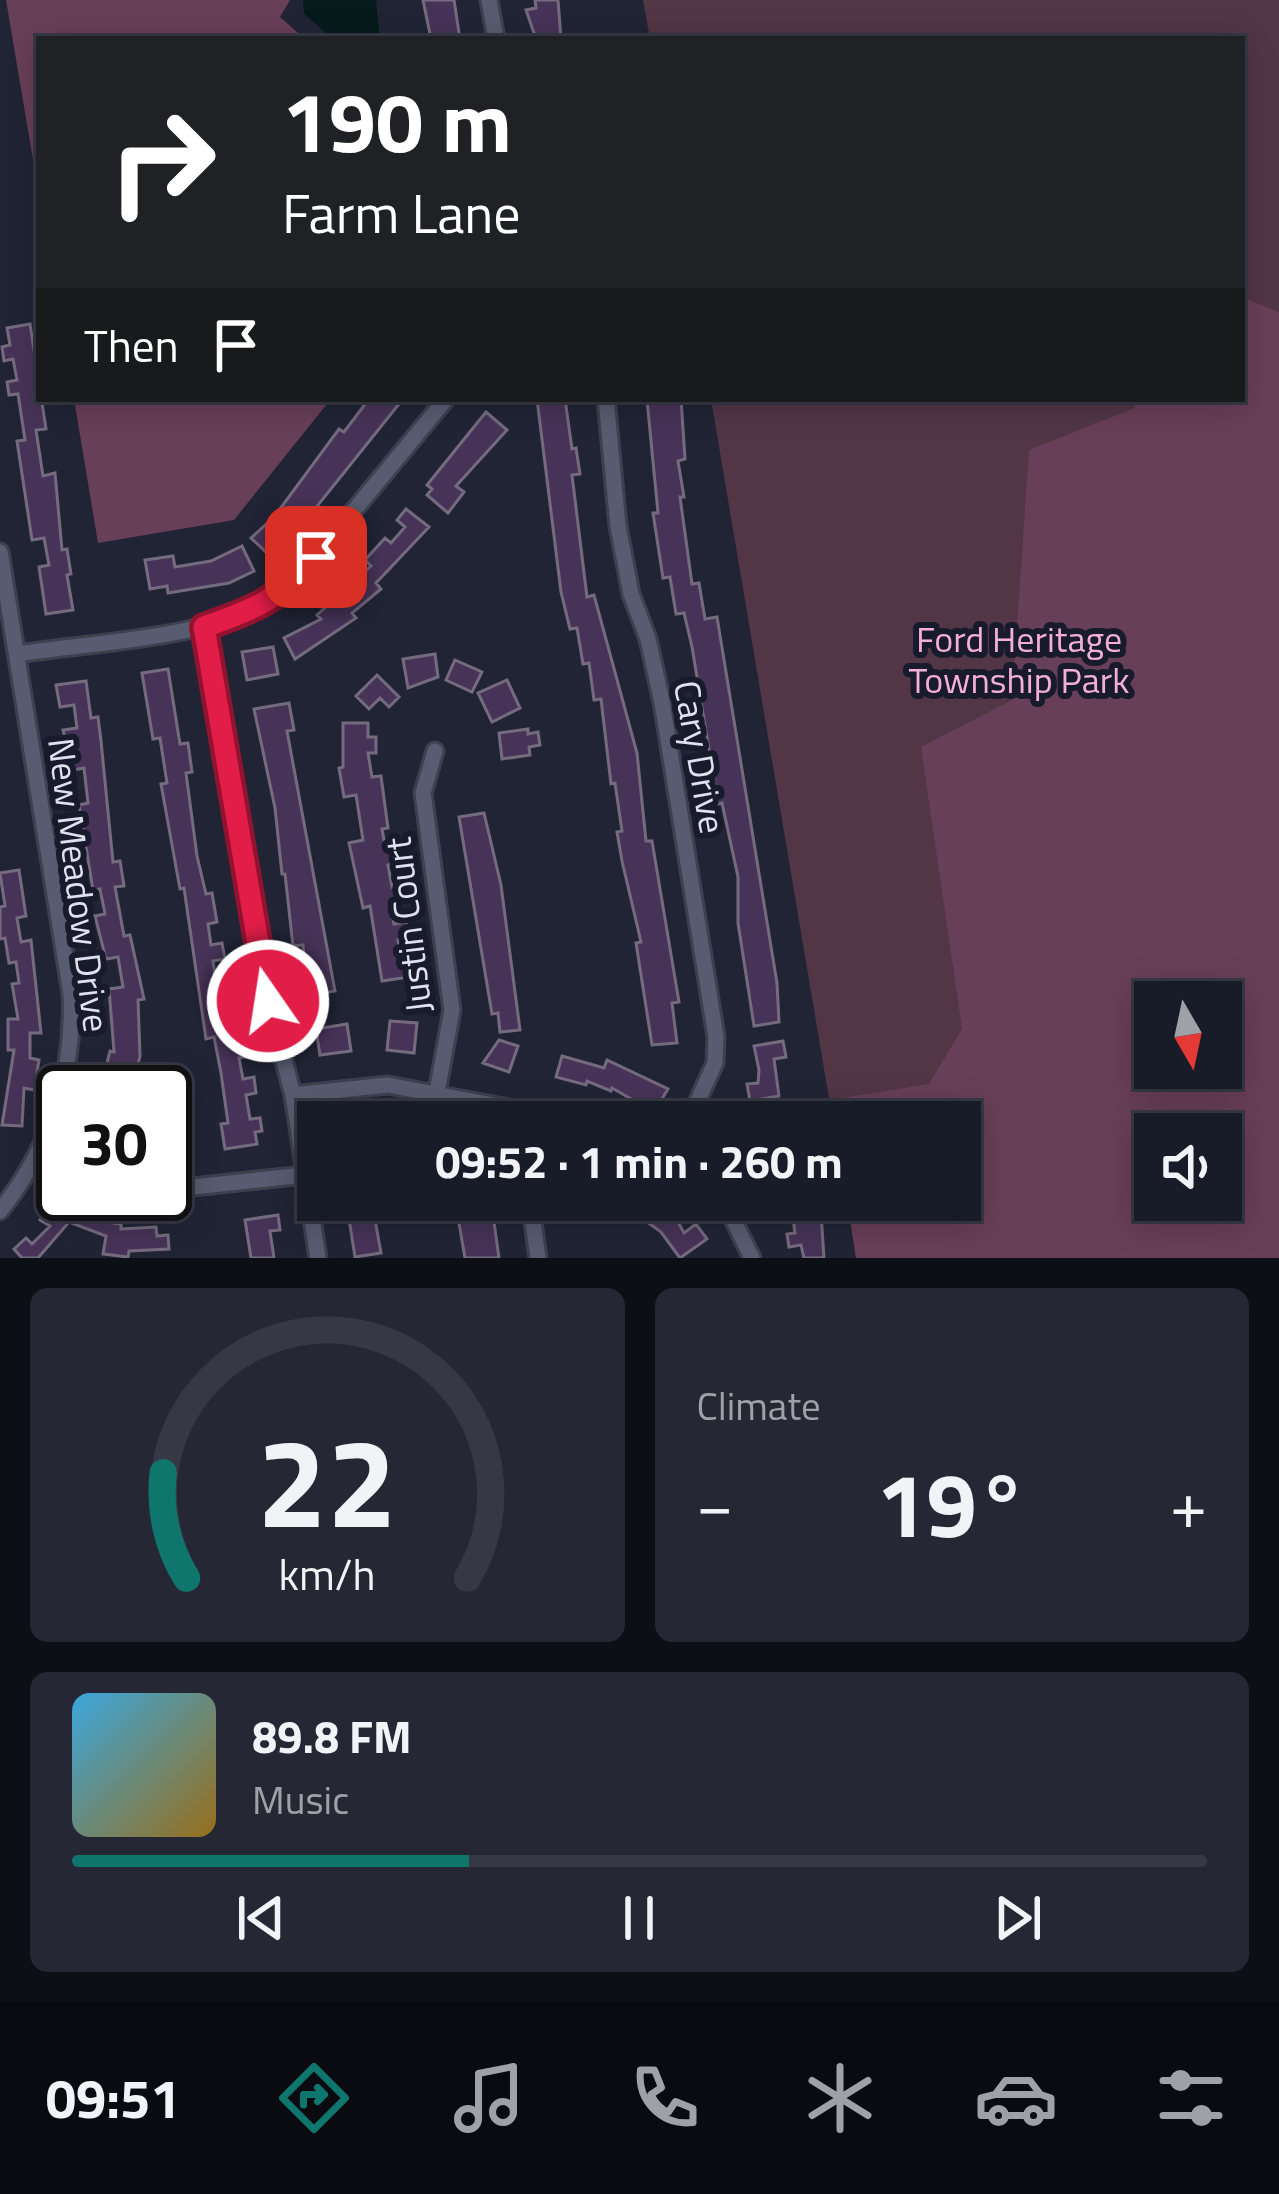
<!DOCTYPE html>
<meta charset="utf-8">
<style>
:root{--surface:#181b28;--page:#252834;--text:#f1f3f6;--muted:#9fa1a8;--line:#363945;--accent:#0f766e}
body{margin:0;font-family:"Titillium Web",sans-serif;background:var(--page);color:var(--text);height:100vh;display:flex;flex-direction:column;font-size:45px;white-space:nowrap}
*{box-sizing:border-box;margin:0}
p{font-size:39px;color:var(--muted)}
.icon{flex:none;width:66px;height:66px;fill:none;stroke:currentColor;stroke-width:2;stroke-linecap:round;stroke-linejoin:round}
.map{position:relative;height:1258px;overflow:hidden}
.drawer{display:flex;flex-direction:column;gap:30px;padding:30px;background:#0d0f16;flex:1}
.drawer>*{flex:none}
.banner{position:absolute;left:36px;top:36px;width:1209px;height:366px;border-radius:0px;box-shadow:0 6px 30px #0003,0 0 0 3px var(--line);background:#202124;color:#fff;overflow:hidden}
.needle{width:78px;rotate:171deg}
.fabs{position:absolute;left:1134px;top:981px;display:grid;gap:24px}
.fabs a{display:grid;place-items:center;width:108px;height:108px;border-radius:0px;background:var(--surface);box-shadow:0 6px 30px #0003,0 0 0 3px var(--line);font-size:60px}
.speed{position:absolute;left:36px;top:1065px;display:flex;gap:24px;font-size:60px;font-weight:700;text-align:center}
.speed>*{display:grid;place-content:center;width:156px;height:156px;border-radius:50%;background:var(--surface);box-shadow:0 6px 30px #0003,0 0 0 3px var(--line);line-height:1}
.speed .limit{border:6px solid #111;border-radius:18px;background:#fff;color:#111}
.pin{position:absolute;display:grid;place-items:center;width:102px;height:102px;color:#fff;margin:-51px;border-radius:24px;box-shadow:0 6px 18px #0006}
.me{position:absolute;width:132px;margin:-66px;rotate:347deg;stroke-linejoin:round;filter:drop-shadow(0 0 9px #0008)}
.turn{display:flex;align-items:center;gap:42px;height:252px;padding:0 48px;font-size:54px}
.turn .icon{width:156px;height:156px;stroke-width:2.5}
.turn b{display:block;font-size:84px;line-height:102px}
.then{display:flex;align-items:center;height:114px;padding:0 48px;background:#0003;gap:24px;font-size:45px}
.big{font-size:90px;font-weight:700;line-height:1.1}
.drawer .tile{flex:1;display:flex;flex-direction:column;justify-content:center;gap:18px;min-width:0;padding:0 42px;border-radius:18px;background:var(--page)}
.drawer .dial{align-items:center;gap:0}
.dial svg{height:312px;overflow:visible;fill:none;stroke:var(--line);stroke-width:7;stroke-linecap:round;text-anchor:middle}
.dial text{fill:var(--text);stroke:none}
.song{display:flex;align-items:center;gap:36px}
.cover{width:144px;height:144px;border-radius:18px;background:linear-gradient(135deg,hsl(200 70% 55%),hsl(40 70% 35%))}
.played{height:12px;border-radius:6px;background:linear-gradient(90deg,var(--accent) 35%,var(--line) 35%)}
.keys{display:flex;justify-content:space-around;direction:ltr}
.heat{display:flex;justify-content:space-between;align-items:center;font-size:66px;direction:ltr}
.drawer .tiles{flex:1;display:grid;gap:30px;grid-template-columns:1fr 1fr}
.tile:last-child{grid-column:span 2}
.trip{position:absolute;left:297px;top:1101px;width:684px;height:120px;border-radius:0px;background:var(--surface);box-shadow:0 6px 30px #0003,0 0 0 3px var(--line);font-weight:700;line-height:120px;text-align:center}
.dock{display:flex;height:192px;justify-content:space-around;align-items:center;background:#0a0b10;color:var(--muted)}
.dock .icon{width:84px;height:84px}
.dock .on{color:var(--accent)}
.dock b{font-size:54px;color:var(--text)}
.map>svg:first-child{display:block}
</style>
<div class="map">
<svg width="1279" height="1258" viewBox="0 0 1279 1258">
<rect width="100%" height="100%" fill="#202435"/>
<path fill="#523646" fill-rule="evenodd" d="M643 0H1279V1258H856L847 1200H960V1122H833L711 399H1242V39H650ZM1155 1002H1221V1068H1155ZM1155 1134H1221V1200H1155Z"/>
<path fill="#683f58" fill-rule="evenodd" d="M6 0H290L280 17 305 39H39V195Z
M1242 297 1279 312V1258H856L847 1200H960V1122H833L830 1100 929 1084 962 1029 921 747 1012 700 1029 450 1135 408 1134 399H1242ZM1155 1002H1221V1068H1155ZM1155 1134H1221V1200H1155Z
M74 399H331L234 520 98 543Z"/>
<path fill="#061a1c" d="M303 0H376L380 39H333L304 14Z"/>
<path fill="#473358" stroke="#756b7f" stroke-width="3" d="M423 0H454L460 39H431Z
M535 0H558L561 39H536L526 10 536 8Z
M30 324 46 429 36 430 43 476 55 473 62 550 67 549 71 574 67 575 73 610 46 614 39 567 49 565 44 538 32 540 17 441 25 440 18 394 9 395 7 382 17 380 13 359 4 361 2 347 10 345 7 328Z
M369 399H403L294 535 284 546 277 540 266 552 251 538 274 517 339 429 344 432Z
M537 399H565L572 449 576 448 580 474 572 475 587 597 594 595 637 753 646 841H652L679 1002 672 1003 677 1043 652 1045 636 943 641 942 622 861 617 832 622 831 615 783 611 784 601 699 594 700 589 663 583 664 577 628 570 629 561 592Z
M681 399 685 459 678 461 684 497H680L692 584 699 583 705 619 717 617 777 983 779 1022 754 1026 738 923V877L722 803 718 804 692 647 684 613 676 614 670 577 663 578 653 513H658L647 400Z
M486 412 507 430 456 486 464 492 448 513 427 495 432 489 427 485Z
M406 509 429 527 376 583 381 589 352 613 356 618 295 659 284 638 321 619 317 615 371 566 365 560 385 538 391 543 405 527 397 520Z
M242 546 254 571 229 583 168 593 167 586 150 589 145 560 173 556 175 567 211 561Z
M273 647 278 674 247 680 242 652Z
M435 654 438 677 408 688 403 659Z
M455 660 482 672 472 692 446 680Z
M168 669 180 744 188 743 192 772 186 773 197 856 206 894 212 893 217 922 208 924 211 945 222 943 225 959 213 961 216 982 230 980 234 1019 243 1018 251 1056 239 1058 243 1079 254 1077 256 1093 246 1095 250 1119 260 1118 262 1131 255 1132 257 1144 225 1149 221 1124 228 1123 221 1073 214 1037 206 1039 184 888 180 889 161 784 167 783 160 738 153 739 142 673Z
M377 675 399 697 389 707 380 698 369 709 356 696Z
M507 680 520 708 492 722 478 693Z
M86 681 91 718 98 717 101 741 113 862 120 861 124 886 115 887 124 936 130 935 144 999 138 1000 140 1056 133 1084 116 1080 120 1066 107 1063 110 1051 114 1052 109 989 123 987 118 957 106 959 95 916 105 914 100 889 93 890 79 805 88 803 84 768 73 770 63 730 77 728 74 705 60 707 56 685Z
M289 703 294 730 287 731 335 991 315 994 313 985 306 986 303 945 293 946 285 874H282L275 808 254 709Z
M343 723H368V737H376V753H368L372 777 381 776 388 828 382 829 386 851 393 850 396 864 388 865 392 887 400 886 403 901 390 903 394 924 406 922 409 938 398 940 401 961 413 959 416 976 382 981 370 906 363 908 349 843 363 840 356 795 344 797 339 768 343 767Z
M528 729V734L538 732 540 745 529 747 530 755 502 759 499 733Z
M484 813 501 885 520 1030 500 1032 498 1013 492 1014 459 817Z
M19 870 26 916 17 918 21 942 31 940 41 1033H30V1058L39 1060 34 1090 24 1088 22 1126 2 1125 14 1050H8V1019H18L12 984 19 983 16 962 9 963 5 938 0 939V907L5 906 0 873Z
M390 1021 417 1023 414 1053 387 1050Z
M347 1024 351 1051 320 1055 316 1029Z
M499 1040 518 1046 509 1072 483 1063Z
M783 1041 786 1057 774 1059 779 1096 750 1101 747 1084 758 1083 759 1070 754 1046Z
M562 1056 604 1068 607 1060 668 1089 654 1112 612 1088 611 1091 587 1081 586 1085 556 1077Z
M186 1125 191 1159 174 1161 172 1147H165V1128Z
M55 1199 82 1218 85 1211 100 1217 99 1221 121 1224V1229L156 1227 157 1236 168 1235 169 1249 129 1251 128 1257 103 1254 106 1236 69 1222 38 1258H22L14 1249 26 1238 32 1244 50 1226 40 1220Z
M346 1200H377L379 1214H374L381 1253 355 1257Z
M455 1200H491L499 1258H465Z
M617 1200H658L671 1209 684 1233 696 1224 707 1239 680 1258 661 1232Z
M821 1213 824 1258H804L801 1245 789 1247 787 1234 795 1233 793 1218Z
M278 1215 280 1230 270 1231 274 1258H251L245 1220Z"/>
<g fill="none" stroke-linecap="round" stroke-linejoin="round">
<defs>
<path id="street" d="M489 0 496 39
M606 399 618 526 631 594 648 639 662 702 716 1037 715 1063 688 1122
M0 552 71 994C75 1072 50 1149 0 1211
M204 627 259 965 293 1095 318 1258
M18 654C107 640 212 641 289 589L446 399
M435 751 423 793 452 1010 437 1092
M293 1095 388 1085 580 1122
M39 1149 63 1162
M165 1190 304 1175
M530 1200 538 1258
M718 1200 729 1211 752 1258"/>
</defs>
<use href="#street" stroke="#3d404f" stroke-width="21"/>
<use href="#street" stroke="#575c70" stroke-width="15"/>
</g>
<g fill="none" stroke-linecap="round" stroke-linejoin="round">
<defs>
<path id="route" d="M268 1001 204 627C256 609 280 599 316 557"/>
</defs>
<use href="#route" stroke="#92132f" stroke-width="30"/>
<use href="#route" stroke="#e11d48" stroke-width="21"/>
</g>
<g text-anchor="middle" stroke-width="12" stroke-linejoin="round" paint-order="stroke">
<g font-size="36" fill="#f4afd8" stroke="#171b2b">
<text x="1019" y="652">Ford Heritage<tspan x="1019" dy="41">Township Park</tspan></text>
</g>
<g font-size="36" fill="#e0e3ef" stroke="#171b2b">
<text transform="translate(700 757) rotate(80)" y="13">Cary Drive</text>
<text transform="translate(79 885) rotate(83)" y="13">New Meadow Drive</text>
<text transform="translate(408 925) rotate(-97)" y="13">Justin Court</text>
</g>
</g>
</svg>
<div class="fabs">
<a><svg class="needle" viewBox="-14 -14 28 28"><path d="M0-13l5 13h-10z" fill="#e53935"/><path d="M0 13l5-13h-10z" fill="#9fa1a8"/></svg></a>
<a><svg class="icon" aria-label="sound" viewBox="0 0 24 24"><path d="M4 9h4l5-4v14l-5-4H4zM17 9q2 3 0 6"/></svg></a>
</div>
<div class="speed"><div class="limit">30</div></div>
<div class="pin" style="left:316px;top:557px;background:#d93025"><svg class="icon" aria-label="arrive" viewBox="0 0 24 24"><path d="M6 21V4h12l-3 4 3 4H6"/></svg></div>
<svg class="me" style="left:268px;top:1001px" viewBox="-20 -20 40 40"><circle r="17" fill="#e11d48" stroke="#fff" stroke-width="3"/><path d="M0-11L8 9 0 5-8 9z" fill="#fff"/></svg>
<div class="trip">09:52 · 1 min · 260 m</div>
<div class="banner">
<div class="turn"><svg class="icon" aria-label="right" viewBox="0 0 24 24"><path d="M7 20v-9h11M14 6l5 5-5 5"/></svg><div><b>190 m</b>Farm Lane</div></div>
<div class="then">Then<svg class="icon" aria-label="arrive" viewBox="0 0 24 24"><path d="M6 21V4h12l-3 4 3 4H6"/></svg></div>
</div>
</div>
<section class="drawer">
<div class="tiles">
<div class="tile dial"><svg viewBox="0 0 100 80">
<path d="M14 69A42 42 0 1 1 86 69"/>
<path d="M14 69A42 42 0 0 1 8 42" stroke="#0f766e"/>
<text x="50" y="56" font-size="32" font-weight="700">22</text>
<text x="50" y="72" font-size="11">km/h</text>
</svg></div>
<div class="tile"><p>Climate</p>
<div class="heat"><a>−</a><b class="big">19°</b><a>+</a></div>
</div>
<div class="tile">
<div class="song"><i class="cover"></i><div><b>89.8 FM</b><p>Music</p></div></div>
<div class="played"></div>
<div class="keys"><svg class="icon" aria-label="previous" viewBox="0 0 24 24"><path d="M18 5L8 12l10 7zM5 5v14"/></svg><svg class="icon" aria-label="pause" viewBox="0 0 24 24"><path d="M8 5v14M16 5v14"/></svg><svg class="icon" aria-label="next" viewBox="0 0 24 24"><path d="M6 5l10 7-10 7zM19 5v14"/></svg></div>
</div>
</div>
</section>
<nav class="dock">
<b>09:51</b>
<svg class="icon on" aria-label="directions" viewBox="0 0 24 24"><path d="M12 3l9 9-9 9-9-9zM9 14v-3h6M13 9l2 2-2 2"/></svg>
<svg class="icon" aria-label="music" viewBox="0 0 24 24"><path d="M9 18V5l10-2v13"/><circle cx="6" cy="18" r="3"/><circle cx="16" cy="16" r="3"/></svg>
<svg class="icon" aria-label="phone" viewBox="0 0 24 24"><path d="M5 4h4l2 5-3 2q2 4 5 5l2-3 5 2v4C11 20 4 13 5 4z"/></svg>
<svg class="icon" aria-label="climate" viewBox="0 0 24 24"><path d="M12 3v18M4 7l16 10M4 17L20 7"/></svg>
<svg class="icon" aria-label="car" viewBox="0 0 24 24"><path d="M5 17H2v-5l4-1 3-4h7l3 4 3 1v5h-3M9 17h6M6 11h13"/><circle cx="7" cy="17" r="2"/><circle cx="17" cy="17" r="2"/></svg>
<svg class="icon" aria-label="filters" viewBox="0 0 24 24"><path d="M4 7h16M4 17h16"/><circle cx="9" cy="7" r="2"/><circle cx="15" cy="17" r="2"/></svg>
</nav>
